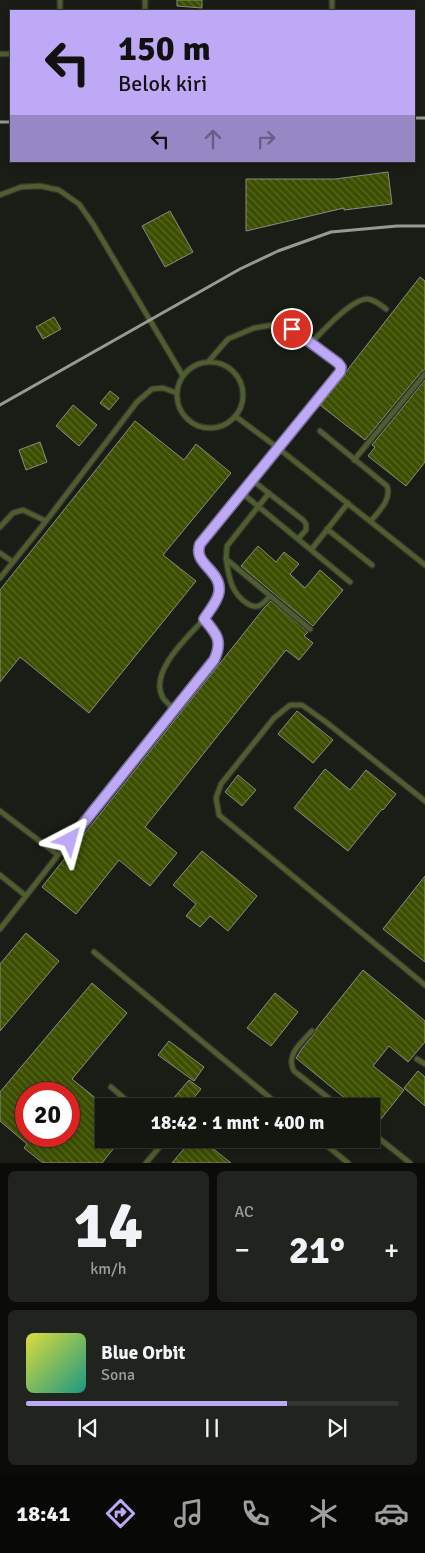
<!DOCTYPE html>
<html lang="id">
<meta charset="utf-8">
<style>
:root{--surface:#141610;--page:#21231e;--text:#f1f3f6;--muted:#9d9f9f;--line:#333530;--accent:#bda9f5}
body{margin:0;font-family:Signika,sans-serif;background:var(--page);color:var(--text);height:100vh;display:flex;flex-direction:column;font-size:19px;white-space:nowrap}
*{box-sizing:border-box;margin:0}
p{font-size:16px;color:var(--muted)}
.icon{flex:none;width:28px;height:28px;fill:none;stroke:currentColor;stroke-width:2;stroke-linecap:round;stroke-linejoin:round}
.map{position:relative;height:1163px;overflow:hidden}
.side{display:flex;flex-direction:column;gap:8px;padding:8px;background:#0b0c09;flex:1}
.side>*{flex:none}
.hud{position:absolute;left:10px;top:10px;width:405px;height:152px;border-radius:0px;box-shadow:0 2px 8px #0003,0 0 0 1px var(--line);background:#bda9f5;color:#111;overflow:hidden}
.speed{position:absolute;left:15px;top:1082px;display:flex;gap:10px;font-size:25px;font-weight:700;text-align:center}
.speed>*{display:grid;place-content:center;width:65px;height:65px;border-radius:50%;background:var(--surface);box-shadow:0 2px 8px #0003,0 0 0 1px var(--line);line-height:1}
.speed .limit{border:8px solid #d22;background:#fff;color:#111}
.pin{position:absolute;display:grid;place-items:center;width:42px;height:42px;color:#fff;margin:-21px;border:2px solid #fff;border-radius:50%;box-shadow:0 1px 5px #0007}
.me{position:absolute;width:55px;margin:-28px;rotate:39deg;stroke-linejoin:round;filter:drop-shadow(0 0 4px #0008)}
.turn{display:flex;align-items:center;gap:18px;height:105px;padding:0 25px;font-size:22px}
.turn .icon{width:65px;height:65px;stroke-width:2.5}
.turn b{display:block;font-size:35px;line-height:42px}
.lanes{display:flex;align-items:center;height:48px;padding:0 25px;background:#0003;justify-content:center;gap:25px;direction:ltr}
.lanes .off{opacity:.35}
.big{font-size:38px;font-weight:700;line-height:1.1}
.side .tile{flex:1;display:flex;flex-direction:column;justify-content:center;gap:8px;min-width:0;padding:0 18px;border-radius:8px;background:var(--page)}
.side .dial{align-items:center;gap:0}
.dial b{font-size:65px;line-height:1}
.song{display:flex;align-items:center;gap:15px}
.cover{width:60px;height:60px;border-radius:8px;background:linear-gradient(135deg,hsl(60 70% 55%),hsl(170 70% 35%))}
.played{height:5px;border-radius:2px;background:linear-gradient(90deg,var(--accent) 70%,var(--line) 70%)}
.keys{display:flex;justify-content:space-around;direction:ltr}
.heat{display:flex;justify-content:space-between;align-items:center;font-size:28px;direction:ltr}
.side .tiles{flex:1;display:grid;gap:8px;grid-template-columns:1fr 1fr}
.tile:last-child{grid-column:span 2}
.trip{position:absolute;left:95px;top:1098px;width:285px;height:50px;border-radius:0px;background:var(--surface);box-shadow:0 2px 8px #0003,0 0 0 1px var(--line);font-weight:700;line-height:50px;text-align:center}
.menu{display:flex;height:80px;justify-content:space-around;align-items:center;background:#080906;color:var(--muted)}
.menu .icon{width:35px;height:35px}
.menu .active{color:var(--accent)}
.menu b{font-size:22px;color:var(--text)}
.map>svg:first-child{display:block}
</style>
<div class="map">
<svg width="425" height="1163" viewBox="0 0 425 1163">
<defs>
<pattern id="building-back-hatch" width="6" height="6" patternUnits="userSpaceOnUse" patternTransform="scale(1.25)"><rect width="6" height="6" fill="#3c4f00"/><path d="M-1 5l2 2M0 0l6 6M5-1l2 2" fill="none" stroke="#586925"/></pattern>
</defs>
<rect width="100%" height="100%" fill="#1a1d15"/>
<path fill="url(#building-back-hatch)" stroke="#888c82" fill-rule="evenodd" d="M177 0H202V8L177 6Z
M388 172 392 204 344 210V208L246 231V179H335Z
M170 211 193 252 165 267 142 226Z
M420 277 425 281V370L422 371 365 440 320 405Z
M54 317 61 329 43 339 36 327Z
M425 380V462L406 486 368 456 375 447 372 445Z
M110 391 119 398 109 410 100 403Z
M73 405 97 425 79 446 56 426Z
M135 421 184 460 196 444 231 473 163 555 196 581 89 713 20 657 0 682V590Z
M40 442 47 462 26 470 19 450Z
M258 546 276 562 284 552 299 564 290 574 305 588 320 570 343 590 313 626 241 566Z
M271 601 308 632 304 636 313 643 299 660 286 650 145 827 177 853 150 886 119 860 76 914 42 887 264 608Z
M297 711 333 740 313 763 278 734Z
M325 769 350 790 366 770 396 794 383 810 382 809 348 851 294 808Z
M238 775 256 790 242 806 225 792Z
M202 851 257 896 228 931 210 916 200 927 186 916 196 904 173 885Z
M425 876V962L383 929Z
M26 933 59 961 0 1031V964Z
M363 970 425 1021V1042L408 1062 389 1046 373 1066 404 1090 373 1129 371 1128V1106H351L345 1102 347 1100 296 1058 303 1047 315 1033 316 1029Z
M92 983 127 1013 72 1079 104 1105V1139H121L102 1163H43L24 1148 27 1144 0 1121V1092ZM26 1094H69V1136H26Z
M275 993 298 1012 271 1046 247 1028Z
M169 1041 204 1067 194 1081 158 1055Z
M418 1071 425 1077V1106L404 1088Z
M189 1080 201 1089 187 1106H167Z
M192 1139H201L231 1163H172Z"/>
<g fill="none" stroke-linecap="round" stroke-linejoin="round">
<defs>
<path id="lane" d="M60 0V11
M145 0V11
M332 11V0
M0 54H11
M0 195 21 187 40 186 59 190 79 204 93 224 183 376
M311 343C322 332 352 298 368 299 375 300 381 305 386 309
M177 395a33 33 0 1 1 66 0a33 33 0 1 1-66 0Z
M235 416 278 448 425 565
M320 431 387 486C392 499 379 511 371 521
M354 460 425 374
M252 480 303 520 306 524V530L298 539
M242 493 350 582
M269 493 227 546 226 559 310 629
M0 527 13 513 23 510 46 521
M327 529 372 565
M311 550 348 503
M0 553 13 562
M226 559C229 578 231 593 248 604 258 610 263 604 270 596
M0 578 46 521 137 402 152 389 163 388 177 393
M174 710C171 706 166 702 163 698 148 672 188 637 204 619
M425 801 326 722 302 705H290L274 718 221 784 216 798 219 815 425 985
M0 811 58 855 214 660C223 641 217 634 204 619 209 611 218 601 219 592 222 570 192 565 200 543L340 372 341 367 292 329 272 325 254 328 228 339 208 362
M0 875 26 896 0 929
M26 896 58 855
M94 952 280 1106
M312 1031C302 1042 285 1055 294 1071L339 1106
M417 1059 425 1064
M111 1087 133 1106
M371 1132 410 1163
M319 1139 348 1163
M146 1163 163 1143 162 1139"/>
</defs>
<use href="#lane" stroke="#34362f" stroke-width="7"/>
<use href="#lane" stroke="#4f5e2f" stroke-width="4.5"/>
<path stroke="#979993" stroke-width="3" d="M414 118H425
M0 122H11
M0 405 240 269 278 251 331 232 397 226H425"/>
</g>
<g fill="none" stroke-linecap="round" stroke-linejoin="round">
<defs>
<path id="route" d="M70 840 214 660C223 641 217 634 204 619 209 611 218 601 219 592 222 570 192 564 200 544L340 372 341 367 338 363 292 329"/>
</defs>
<use href="#route" stroke="#7b6e9f" stroke-width="12"/>
<use href="#route" stroke="#bda9f5" stroke-width="9"/>
</g>
</svg>
<div class="speed"><div class="limit">20</div></div>
<div class="pin" style="left:292px;top:329px;background:#d93025"><svg class="icon" aria-label="arrive" viewBox="0 0 24 24"><path d="M6 21V4h12l-3 4 3 4H6"/></svg></div>
<svg class="me" style="left:70px;top:840px" viewBox="-20 -20 40 40"><path d="M0-17L14 15 0 8-14 15z" fill="#bda9f5" stroke="#fff" stroke-width="4"/></svg>
<div class="trip">18:42 · 1 mnt · 400 m</div>
<div class="hud">
<div class="turn"><svg class="icon" aria-label="left" viewBox="0 0 24 24"><path d="M17 20v-9H6M10 6l-5 5 5 5"/></svg><div><b>150 m</b>Belok kiri</div></div>
<div class="lanes"><svg class="icon" aria-label="left" viewBox="0 0 24 24"><path d="M17 20v-9H6M10 6l-5 5 5 5"/></svg><svg class="icon off" aria-label="ahead" viewBox="0 0 24 24"><path d="M12 20V5M6 11l6-6 6 6"/></svg><svg class="icon off" aria-label="right" viewBox="0 0 24 24"><path d="M7 20v-9h11M14 6l5 5-5 5"/></svg></div>
</div>
</div>
<section class="side">
<div class="tiles">
<div class="tile dial"><b>14</b><p>km/h</p></div>
<div class="tile"><p>AC</p>
<div class="heat"><a>−</a><b class="big">21°</b><a>+</a></div>
</div>
<div class="tile">
<div class="song"><i class="cover"></i><div><b>Blue Orbit</b><p>Sona</p></div></div>
<div class="played"></div>
<div class="keys"><svg class="icon" aria-label="previous" viewBox="0 0 24 24"><path d="M18 5L8 12l10 7zM5 5v14"/></svg><svg class="icon" aria-label="pause" viewBox="0 0 24 24"><path d="M8 5v14M16 5v14"/></svg><svg class="icon" aria-label="next" viewBox="0 0 24 24"><path d="M6 5l10 7-10 7zM19 5v14"/></svg></div>
</div>
</div>
</section>
<nav class="menu">
<b>18:41</b>
<svg class="icon active" aria-label="directions" viewBox="0 0 24 24"><path d="M12 3l9 9-9 9-9-9zM9 14v-3h6M13 9l2 2-2 2"/></svg>
<svg class="icon" aria-label="music" viewBox="0 0 24 24"><path d="M9 18V5l10-2v13"/><circle cx="6" cy="18" r="3"/><circle cx="16" cy="16" r="3"/></svg>
<svg class="icon" aria-label="phone" viewBox="0 0 24 24"><path d="M5 4h4l2 5-3 2q2 4 5 5l2-3 5 2v4C11 20 4 13 5 4z"/></svg>
<svg class="icon" aria-label="climate" viewBox="0 0 24 24"><path d="M12 3v18M4 7l16 10M4 17L20 7"/></svg>
<svg class="icon" aria-label="car" viewBox="0 0 24 24"><path d="M5 17H2v-5l4-1 3-4h7l3 4 3 1v5h-3M9 17h6M6 11h13"/><circle cx="7" cy="17" r="2"/><circle cx="17" cy="17" r="2"/></svg>
</nav>
